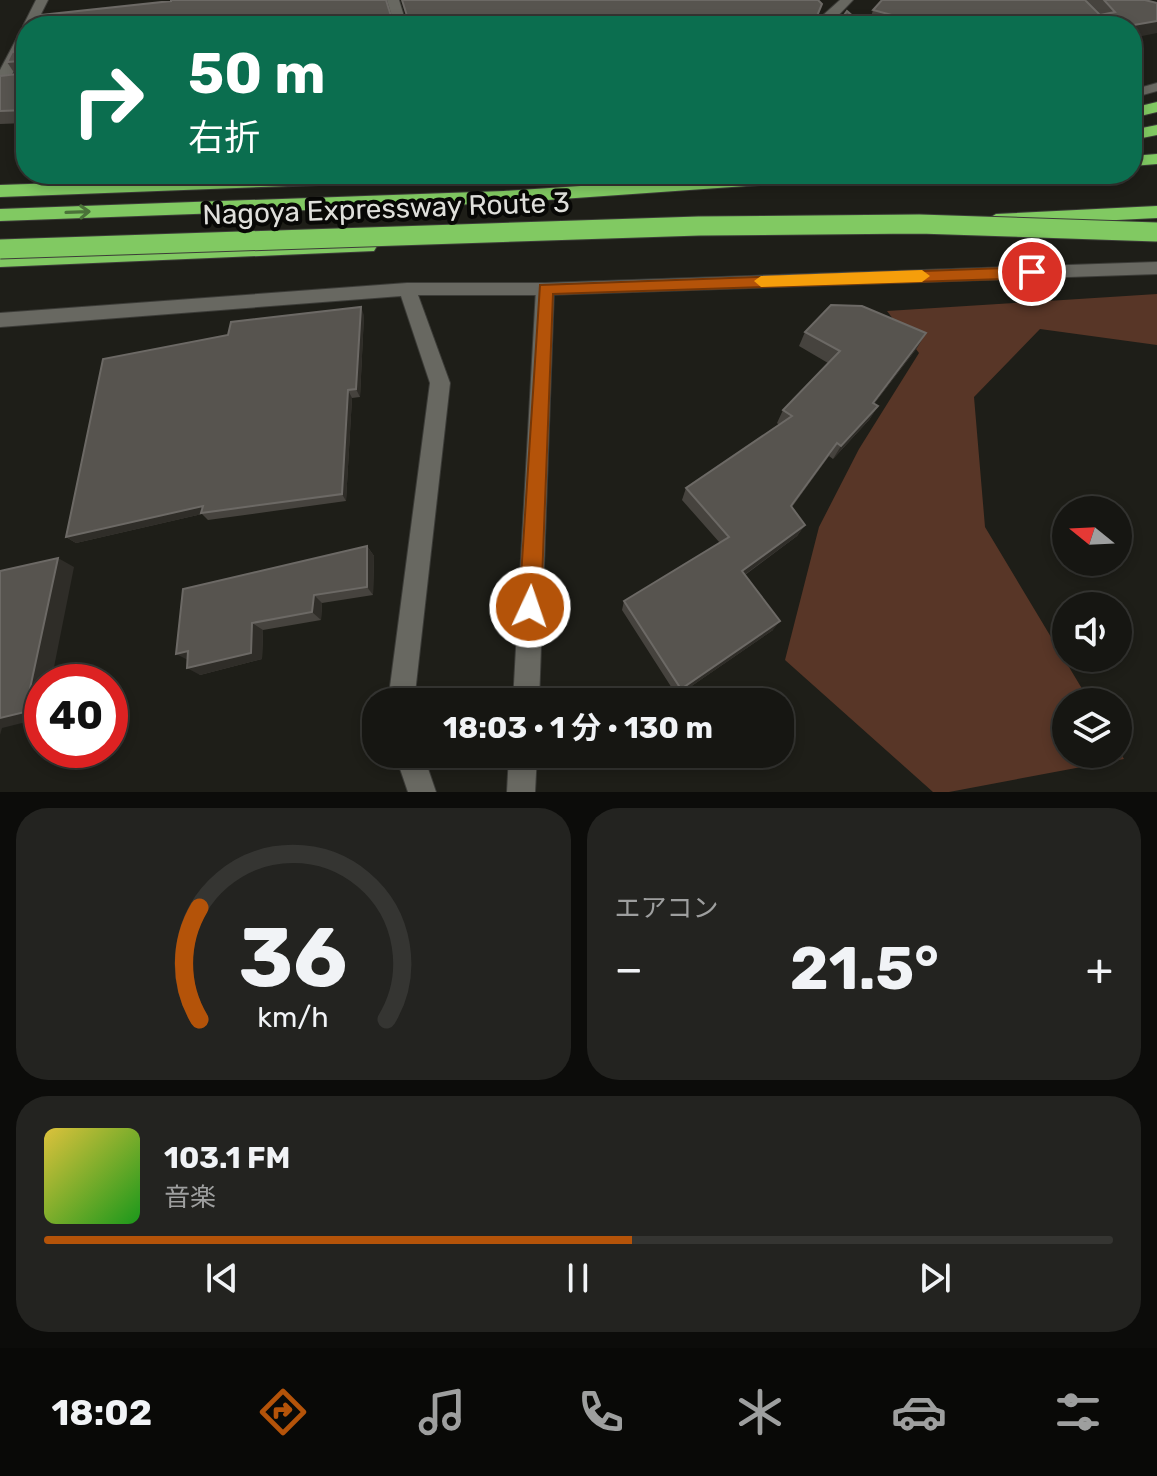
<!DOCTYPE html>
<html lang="ja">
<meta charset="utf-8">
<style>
:root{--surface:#161612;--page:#232320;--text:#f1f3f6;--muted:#9e9f9f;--line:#353532;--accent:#b45309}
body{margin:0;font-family:Rubik,"Noto Sans JP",sans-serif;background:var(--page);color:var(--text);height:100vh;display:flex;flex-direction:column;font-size:30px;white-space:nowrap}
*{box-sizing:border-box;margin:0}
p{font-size:26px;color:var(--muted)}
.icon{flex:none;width:44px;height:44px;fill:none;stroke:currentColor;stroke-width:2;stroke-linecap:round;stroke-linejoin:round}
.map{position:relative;height:792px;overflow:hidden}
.details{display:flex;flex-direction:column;gap:16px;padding:16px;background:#0c0c0a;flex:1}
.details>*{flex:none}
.banner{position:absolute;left:16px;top:16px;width:1126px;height:168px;border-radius:32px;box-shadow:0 4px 12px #0003,0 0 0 2px var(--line);background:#0b6e4f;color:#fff;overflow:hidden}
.needle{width:52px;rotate:288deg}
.buttons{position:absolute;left:1052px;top:496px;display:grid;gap:16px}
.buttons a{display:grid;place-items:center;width:80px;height:80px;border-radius:50%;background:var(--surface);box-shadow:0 4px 12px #0003,0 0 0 2px var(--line);font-size:40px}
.speed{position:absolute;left:24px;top:664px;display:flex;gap:16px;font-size:40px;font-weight:700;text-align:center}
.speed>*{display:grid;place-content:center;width:104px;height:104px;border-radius:50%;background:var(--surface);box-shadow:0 4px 12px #0003,0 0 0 2px var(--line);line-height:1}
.speed .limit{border:12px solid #d22;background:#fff;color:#111}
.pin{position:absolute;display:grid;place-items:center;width:68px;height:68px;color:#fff;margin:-34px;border:4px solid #fff;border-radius:50%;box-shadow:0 2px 8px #0007}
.me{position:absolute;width:88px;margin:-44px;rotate:3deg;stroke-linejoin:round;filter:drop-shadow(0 0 6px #0008)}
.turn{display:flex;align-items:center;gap:28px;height:168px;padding:0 40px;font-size:36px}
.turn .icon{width:104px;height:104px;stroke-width:2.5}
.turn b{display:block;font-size:56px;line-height:68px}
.big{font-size:60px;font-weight:700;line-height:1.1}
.details .widget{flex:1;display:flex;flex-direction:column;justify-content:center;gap:12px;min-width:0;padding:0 28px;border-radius:32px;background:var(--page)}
.details .dial{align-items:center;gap:0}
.dial svg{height:208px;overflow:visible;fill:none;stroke:var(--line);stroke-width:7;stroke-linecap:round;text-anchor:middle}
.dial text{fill:var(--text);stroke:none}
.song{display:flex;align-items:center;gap:24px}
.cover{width:96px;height:96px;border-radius:12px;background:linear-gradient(135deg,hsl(50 70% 55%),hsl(120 70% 35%))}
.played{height:8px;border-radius:4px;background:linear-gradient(90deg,var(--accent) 55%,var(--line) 55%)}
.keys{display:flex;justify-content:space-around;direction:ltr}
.heat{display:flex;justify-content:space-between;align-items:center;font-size:44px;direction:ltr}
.details .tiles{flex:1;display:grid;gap:16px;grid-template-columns:1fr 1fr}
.widget:last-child{grid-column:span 2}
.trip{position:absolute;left:362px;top:688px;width:432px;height:80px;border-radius:32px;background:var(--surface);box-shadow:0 4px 12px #0003,0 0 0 2px var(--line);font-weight:700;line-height:80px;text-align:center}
.tab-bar{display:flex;height:128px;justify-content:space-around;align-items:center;background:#090907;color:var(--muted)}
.tab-bar .icon{width:56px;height:56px}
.tab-bar .current{color:var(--accent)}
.tab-bar b{font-size:36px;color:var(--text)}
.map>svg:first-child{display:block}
</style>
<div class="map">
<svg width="1157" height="792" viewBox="0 0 1157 792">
<rect width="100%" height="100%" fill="#1e1e18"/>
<path fill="#583627" d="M1157 294V345L1040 329 974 397 985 527 1090 702H1066V754H1118V749L1124 759 949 792H933L785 660 819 527 859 449 919 353 887 311Z"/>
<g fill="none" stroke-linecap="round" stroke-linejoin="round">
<defs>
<path id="lane" d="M840 0H853L828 26H816L821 17Z"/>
<path id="street" d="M36 0H48L35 26H26C26 44 17 77 0 86V70L20 32 25 29 23 26Z
M387 0H399L407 26H395Z
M1157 83V91L1132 98V90Z
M1157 262V274L545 295H418L450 383 414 702H388L430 383 401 296 0 327V313L407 283H545Z
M395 754H423L436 792H408Z"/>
<path id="secondary" d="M545 283 554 289 539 702H513L536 289Z
M509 754H537L535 792H507Z"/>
<path id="highway" d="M1157 102V112L1132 118V108Z
M1157 125V135L1132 140V130Z
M1157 154V164L1132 166V156Z
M320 174H484L475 179 0 197V185Z
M765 174H857L848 179 504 203 0 221V209L504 191Z
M1157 206V218L996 226 986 220 996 214Z
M367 239 374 241 377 246 374 251 0 267V253Z"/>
</defs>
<use href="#lane" stroke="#3c3c38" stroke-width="2"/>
<use href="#street" stroke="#3c3c38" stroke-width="2"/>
<use href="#secondary" stroke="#3c3c38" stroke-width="2"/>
<use href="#highway" stroke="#3c3c38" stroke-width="2"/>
<use href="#lane" fill="#686861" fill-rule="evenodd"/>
<use href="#street" fill="#686861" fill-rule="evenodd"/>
<use href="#secondary" fill="#686861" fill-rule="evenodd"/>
<use href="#highway" fill="#81c962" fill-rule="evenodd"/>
<defs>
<path id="highway-bridge" d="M0 249 699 226 919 224 1157 232"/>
</defs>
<use href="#highway-bridge" stroke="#3c3c38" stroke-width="21" stroke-linecap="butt"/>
<use href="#highway-bridge" stroke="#81c962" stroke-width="19"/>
</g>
<path fill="#46433e" d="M1087 0H1145L1132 26H876L869 24 873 10 1086 1Z
M26 45V123L0 124V76L15 74 7 62 23 51Z
M364 315 360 397 352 398 346 501 208 520 202 514 76 543 66 537Z
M805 332 917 348 874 404 878 406 869 420 833 459 829 456 792 507 805 525 797 536 745 575 773 630 677 696 622 610 624 601 720 543 682 500 686 488 779 425 777 423 783 410 828 363 799 346Z
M367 546 374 556 373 595 322 603 321 620 263 630 262 659 200 675 188 660Z"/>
<path fill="#2f2d28" d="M1157 21V33L1132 38V26H1128Z
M361 307 364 315 360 397 356 389Z
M926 333 917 348 865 416 873 403Z
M348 390 352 398 346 501 342 494Z
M878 406 869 420 833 459 841 446Z
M837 443 829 456 784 517 791 506Z
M203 506 201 513 202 514 76 543 66 537Z
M805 525 797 536 736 581 742 571Z
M367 546 374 556 373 595 367 587Z
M58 558 74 567 51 682H42V718L2 728 0 735V718Z
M314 595 322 603 321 620 312 612Z
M780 621 773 630 677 696 681 689Z
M252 623 263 630 262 659 200 675 187 668Z
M188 651 190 661 176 654Z"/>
<path fill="#57544f" stroke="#6c6965" stroke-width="2" d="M171 0H386L391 16H407L402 0H818L822 4 817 16H834L839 22 847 11 864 26H35L41 15 171 1Z
M882 0H1085L1100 15 1115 12 1104 0H1145L1157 3V21L1128 26H933L873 10Z
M26 45V110L0 111V76L17 74 19 61 7 62 12 52 23 51Z
M831 305 862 306 926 333 873 403 878 406 841 446 837 443 791 506 805 525 742 571 780 621 681 689 624 601 729 537 686 488 792 416 783 410 840 351 805 332Z
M361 307 356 389 348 390 342 494 201 513 203 506 66 537 103 359 228 335 231 322Z
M367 546V587L314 595 312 612 252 623 251 653 187 668 188 651 176 654 183 589Z
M58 558 25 712 0 718V571Z"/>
<defs><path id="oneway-shaft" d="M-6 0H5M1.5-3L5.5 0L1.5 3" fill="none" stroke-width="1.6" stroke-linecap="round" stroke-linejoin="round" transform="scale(2)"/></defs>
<use stroke="#4b7239" href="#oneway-shaft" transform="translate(78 212) rotate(-2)"/>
<path fill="#b45309" stroke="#753606" stroke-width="2" d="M1032 267 1040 272 1032 278 553 294 541 607 538 615 530 618 522 615 519 607 540 285Z"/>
<path fill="#f59e0b" d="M922 270 930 276 922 282 761 287 754 281 761 276Z"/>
<g text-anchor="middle" stroke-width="8" stroke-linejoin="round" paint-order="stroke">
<g font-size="28" fill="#dfdfdb" stroke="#080806">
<text transform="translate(386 208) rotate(-2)" y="10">Nagoya Expressway Route 3</text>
</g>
</g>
</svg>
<div class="buttons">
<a><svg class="needle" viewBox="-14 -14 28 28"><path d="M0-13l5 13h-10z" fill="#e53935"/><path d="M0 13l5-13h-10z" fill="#9e9f9f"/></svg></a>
<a><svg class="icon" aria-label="sound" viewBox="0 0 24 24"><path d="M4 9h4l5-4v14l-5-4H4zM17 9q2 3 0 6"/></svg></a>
<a><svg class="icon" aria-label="layers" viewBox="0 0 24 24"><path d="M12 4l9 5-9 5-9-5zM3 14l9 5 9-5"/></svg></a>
</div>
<div class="speed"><div class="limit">40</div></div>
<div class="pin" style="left:1032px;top:272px;background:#d93025"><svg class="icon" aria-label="arrive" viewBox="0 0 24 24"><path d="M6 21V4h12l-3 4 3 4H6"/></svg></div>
<svg class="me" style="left:530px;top:607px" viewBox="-20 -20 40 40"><circle r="17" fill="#b45309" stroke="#fff" stroke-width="3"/><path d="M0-11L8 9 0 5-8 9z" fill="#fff"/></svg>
<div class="trip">18:03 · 1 分 · 130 m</div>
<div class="banner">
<div class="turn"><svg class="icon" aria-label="right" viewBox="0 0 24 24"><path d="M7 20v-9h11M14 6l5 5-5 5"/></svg><div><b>50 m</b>右折</div></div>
</div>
</div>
<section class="details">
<div class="tiles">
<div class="widget dial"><svg viewBox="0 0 100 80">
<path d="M14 69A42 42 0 1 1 86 69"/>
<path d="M14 69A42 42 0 0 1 14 26" stroke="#b45309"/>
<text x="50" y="56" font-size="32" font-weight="700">36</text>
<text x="50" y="72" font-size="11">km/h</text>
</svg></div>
<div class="widget"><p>エアコン</p>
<div class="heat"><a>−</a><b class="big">21.5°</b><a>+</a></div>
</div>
<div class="widget">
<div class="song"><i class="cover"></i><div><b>103.1 FM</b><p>音楽</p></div></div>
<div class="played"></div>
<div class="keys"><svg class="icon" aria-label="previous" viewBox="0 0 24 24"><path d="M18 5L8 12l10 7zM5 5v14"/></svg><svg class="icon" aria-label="pause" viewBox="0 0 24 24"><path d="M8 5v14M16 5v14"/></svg><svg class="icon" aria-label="next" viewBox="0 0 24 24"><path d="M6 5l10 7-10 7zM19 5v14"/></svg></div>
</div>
</div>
</section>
<nav class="tab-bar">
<b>18:02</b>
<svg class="icon current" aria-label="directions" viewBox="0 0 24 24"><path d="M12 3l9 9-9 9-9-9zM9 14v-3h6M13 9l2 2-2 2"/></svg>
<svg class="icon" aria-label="music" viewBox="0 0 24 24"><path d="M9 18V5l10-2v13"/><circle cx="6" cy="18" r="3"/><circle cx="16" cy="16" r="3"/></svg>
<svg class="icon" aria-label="phone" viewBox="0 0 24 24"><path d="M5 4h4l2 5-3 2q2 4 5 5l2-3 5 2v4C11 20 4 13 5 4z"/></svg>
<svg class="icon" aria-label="climate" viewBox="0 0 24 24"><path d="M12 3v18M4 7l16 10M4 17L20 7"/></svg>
<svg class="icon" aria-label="car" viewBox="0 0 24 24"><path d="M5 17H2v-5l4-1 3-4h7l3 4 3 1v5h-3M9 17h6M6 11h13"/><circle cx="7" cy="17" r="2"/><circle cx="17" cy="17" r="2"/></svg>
<svg class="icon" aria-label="filters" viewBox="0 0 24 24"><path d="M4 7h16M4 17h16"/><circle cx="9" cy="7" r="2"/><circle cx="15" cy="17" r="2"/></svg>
</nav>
